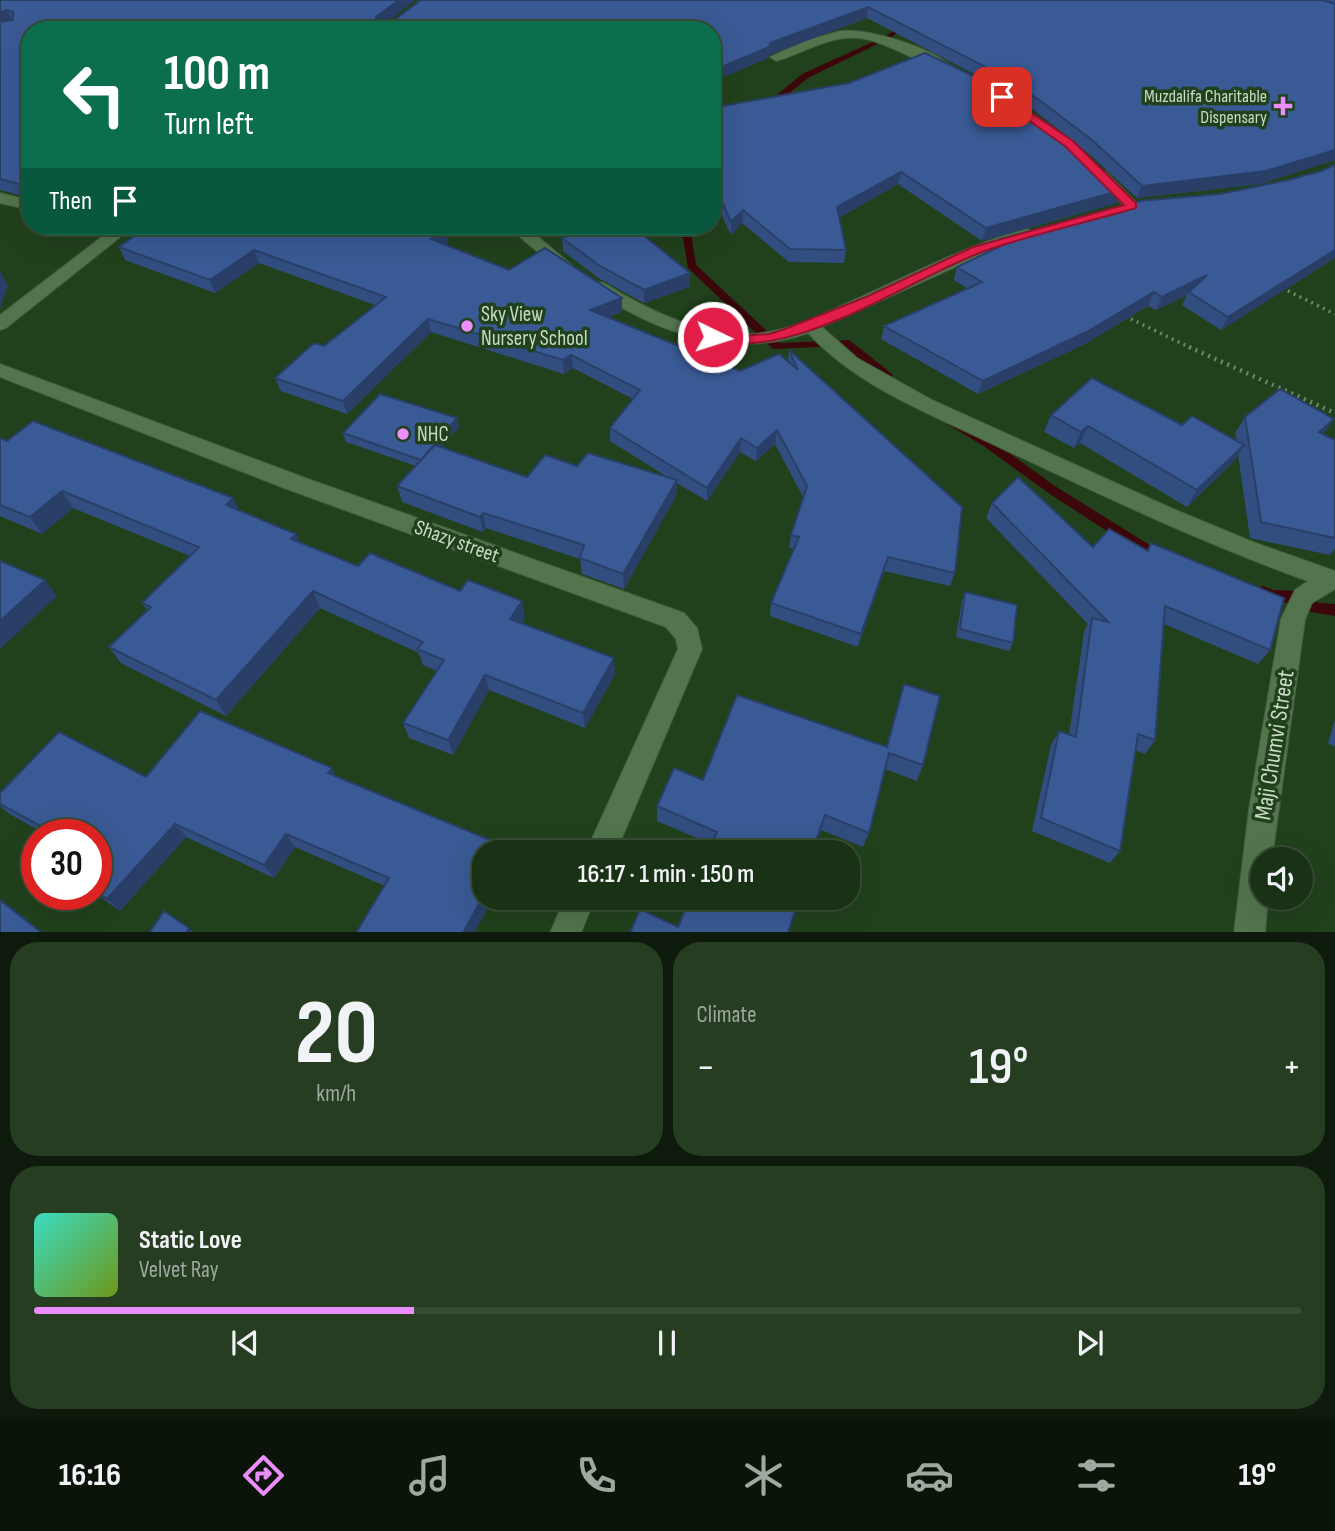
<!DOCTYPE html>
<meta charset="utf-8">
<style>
:root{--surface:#193115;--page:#263d22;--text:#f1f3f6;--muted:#9fa9a0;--line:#374c34;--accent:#eb8dfc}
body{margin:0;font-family:"Sofia Sans Condensed",sans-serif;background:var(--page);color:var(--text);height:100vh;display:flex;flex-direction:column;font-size:26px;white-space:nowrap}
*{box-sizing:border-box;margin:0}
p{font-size:23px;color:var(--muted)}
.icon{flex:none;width:38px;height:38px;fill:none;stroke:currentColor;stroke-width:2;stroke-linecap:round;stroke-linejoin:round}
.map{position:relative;height:932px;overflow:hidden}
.side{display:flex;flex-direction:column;gap:10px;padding:10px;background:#0e1b0c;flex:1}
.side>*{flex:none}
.top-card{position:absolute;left:21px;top:21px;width:700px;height:214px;border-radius:28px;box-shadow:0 7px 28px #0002,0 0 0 2px var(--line);background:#0b6e4f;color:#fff;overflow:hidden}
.controls{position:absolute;left:1250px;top:847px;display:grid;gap:14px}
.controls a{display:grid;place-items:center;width:63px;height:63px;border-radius:50%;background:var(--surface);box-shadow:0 7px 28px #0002,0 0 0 2px var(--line);font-size:35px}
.speed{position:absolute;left:21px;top:819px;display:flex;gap:14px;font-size:35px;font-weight:700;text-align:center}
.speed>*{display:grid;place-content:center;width:91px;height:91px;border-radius:50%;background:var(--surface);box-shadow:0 7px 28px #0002,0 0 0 2px var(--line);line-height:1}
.speed .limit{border:10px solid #d22;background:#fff;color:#111}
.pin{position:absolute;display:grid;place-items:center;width:60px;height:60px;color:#fff;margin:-30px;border-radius:14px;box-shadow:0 4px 10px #0006}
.me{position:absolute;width:77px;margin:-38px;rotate:94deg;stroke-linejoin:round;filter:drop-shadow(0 0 5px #0008)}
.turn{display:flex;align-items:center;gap:24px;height:147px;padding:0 28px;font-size:32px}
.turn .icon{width:91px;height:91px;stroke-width:2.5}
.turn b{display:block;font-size:49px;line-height:60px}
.then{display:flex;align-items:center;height:66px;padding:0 28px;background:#0003;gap:14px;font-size:26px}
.big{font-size:52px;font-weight:600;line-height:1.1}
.side .card{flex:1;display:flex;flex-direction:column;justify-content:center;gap:10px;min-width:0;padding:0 24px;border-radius:28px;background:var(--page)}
.side .dial{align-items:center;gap:0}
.dial b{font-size:91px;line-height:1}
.song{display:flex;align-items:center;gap:21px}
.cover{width:84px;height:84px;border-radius:10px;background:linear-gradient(135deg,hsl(170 70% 55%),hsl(80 70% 35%))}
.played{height:7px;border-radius:4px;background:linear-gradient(90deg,var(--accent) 30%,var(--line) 30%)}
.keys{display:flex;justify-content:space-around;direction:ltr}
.heat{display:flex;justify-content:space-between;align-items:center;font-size:38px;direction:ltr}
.side .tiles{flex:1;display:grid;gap:10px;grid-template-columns:1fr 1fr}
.card:last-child{grid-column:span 2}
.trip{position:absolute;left:472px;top:840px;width:388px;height:70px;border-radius:28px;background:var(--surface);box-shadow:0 7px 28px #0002,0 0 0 2px var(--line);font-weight:600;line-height:70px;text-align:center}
.tab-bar{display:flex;height:112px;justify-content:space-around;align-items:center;background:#0a1408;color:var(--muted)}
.tab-bar .icon{width:49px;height:49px}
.tab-bar .on{color:var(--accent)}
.tab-bar b{font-size:32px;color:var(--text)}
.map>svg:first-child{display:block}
</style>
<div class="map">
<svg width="1335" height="933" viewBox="0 0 1335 933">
<rect width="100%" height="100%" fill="#21411c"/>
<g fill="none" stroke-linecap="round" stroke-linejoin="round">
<path fill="#3c070b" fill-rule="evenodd" d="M905 21 910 22 892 37 808 78 771 108 764 106 802 74 888 35Z
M681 226H690L696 265 780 343 849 340 891 373 893 376 891 379C874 380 855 356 843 346L773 349 688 268Z
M953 418 993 441 1055 486 1156 549 1166 551 1168 555 1166 559 1161 560 1148 558 1047 492 985 447 949 425 947 422Z
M1263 586 1273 590 1303 591 1319 603 1335 604V616L1311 612 1300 603 1271 602 1258 596 1256 592 1258 588Z"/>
<defs>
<path id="street" d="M840 31C869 28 931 47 952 67L950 70C933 72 885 40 859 38 829 35 804 53 776 61L770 57 808 40Z
M1101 171 1106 172 1140 206 1137 209H1127L1096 178 1094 175 1096 172Z
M0 193 30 200V210L0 203Z
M116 226H134L6 328 0 330V315Z
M507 226H525L573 266 565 271 559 270Z
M1028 229 1036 234 1034 237 964 263 822 327 857 358 932 400 1171 508 1253 542 1335 571V589L1312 603 1305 619 1272 859H1262V898H1268L1265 933H1234L1249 809 1281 619 1295 590 1308 581C1202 543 1101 495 999 447 932 414 860 389 808 333 746 355 682 341 626 310 614 304 598 298 589 287L598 282 604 283C647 310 697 334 749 334 783 333 814 318 845 304 905 278 964 245 1028 229Z
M0 364 300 476 684 613 697 628 702 649 616 852H586L678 649 676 639 666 627 284 488 0 377Z
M565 898H595L581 933H550Z"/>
</defs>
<use href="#street" stroke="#405d3d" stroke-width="2"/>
<path stroke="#6e886a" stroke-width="3.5" stroke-dasharray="2 4.5" stroke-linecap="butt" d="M1282 288 1335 314
M1125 316 1193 349"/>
<path stroke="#6e886a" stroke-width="4.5" stroke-dasharray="2 5" stroke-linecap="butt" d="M1189 347 1335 413"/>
<use href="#street" fill="#52754d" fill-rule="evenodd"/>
</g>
<path fill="#324d80" d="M0 0H415L388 21H393L421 0H1335V160L1260 184 1137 198 1088 153 1035 111 978 76 867 18 769 55 768 58 712 82V30H30V198L0 190Z
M712 108 1117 203 982 241 898 184 839 218 846 250 844 263 789 262 742 223 731 235 712 195Z
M1335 165V258L1221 330 1182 305 1187 295 1156 310 1148 306 1083 345 978 394 881 339 884 326 968 289 954 280 957 267 998 247 1001 239 1288 180 1321 171Z
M558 226H632L690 273 689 287 644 303 600 279 563 251 562 238 569 236Z
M305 227 446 230 448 243 446 245 509 270 622 298V312L607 317 740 371 788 361 789 350 955 573 950 586 884 571 858 647 770 616 771 603 794 549 789 548 791 535 803 497 775 444 756 461 740 452 707 501 677 483 676 496 624 589 582 574 580 559 486 528 483 532 402 502 397 486 416 466 346 442 343 433 459 427 442 447 527 477 577 466 669 478 610 441V428L633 399 573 368 564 374 431 332 347 414 281 391 275 378 324 346 375 305 259 263 215 293 125 260 119 247Z
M1051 415 1237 441 1235 433 1245 417 1334 419 1323 434 1335 440V549L1330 555 1250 538 1238 454 1234 461 1187 507 1080 443 1074 448 1044 432Z
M0 438 7 441 233 498 239 510 296 534 300 542 358 566 460 591 525 617 521 624 615 674 585 728 489 690 453 755 409 738 403 723 437 671 423 665 419 653 320 608 226 716 121 663 109 647 147 610 142 603 190 556 73 508 42 534 0 516Z
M992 503 1093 547 1147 550 1151 543 1270 650 1258 664 1164 624 1155 740 1145 754 1135 750 1120 851 1110 863 1032 831 1051 745 1059 731 1069 735 1084 632 1088 624 986 518Z
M965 592 1013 643 1009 651 956 637 962 600Z
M904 684 923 765 917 781 885 769 869 833 863 847 821 830 813 852H708L711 844 657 821V806L703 780 886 747Z
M1335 720V747L1328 743Z
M146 777H337L509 848 510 852H485L493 898 474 933H356L385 886 295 847 274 878 186 837 120 911 96 894V835L43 833 8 813 0 806V793Z"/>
<path fill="#293f68" d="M399 0H415L378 28 376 21V17Z
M868 7 867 18 769 55 768 58 712 82V71L770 43Z
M7 10 13 21 0 24V12Z
M1335 150V160L1260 184 1137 198 1142 186Z
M901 172 898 184 835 220 837 207Z
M1122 190 1117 203 982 241 986 228Z
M743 210 742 223 731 235V222Z
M446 230 448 243 433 252 431 239Z
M254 250 259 263 215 293 210 280Z
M1335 250V258L1221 330 1228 317Z
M0 271 8 285 0 309Z
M690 273 689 287 644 303V290Z
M1207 275 1189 292 1187 295 1156 310 1162 297Z
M1154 292 1148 306 1083 345 978 394 983 381Z
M622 298V312L591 323 590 310Z
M428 319 431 332 347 414 343 401Z
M571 355 573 368 564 374 563 360Z
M457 418 459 427 424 468 422 460Z
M1334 419 1323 434 1319 432Z
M1088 426 1080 443 1074 448 1081 432Z
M777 430 775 444 756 461 757 448Z
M741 438 740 452 707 501V488Z
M1244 445 1234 461 1187 507 1197 490Z
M677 480 676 496 624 589 623 574Z
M62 491 73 508 42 534 30 517Z
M233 498 241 515 226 505Z
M483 513 486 528 483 532 480 517Z
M296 534 303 550 291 539Z
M888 557 884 571 858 647 861 634Z
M45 580 57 596 0 649V621Z
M313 591 320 608 226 716 216 700Z
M522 601 525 617 513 636 510 619Z
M614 658 615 674 585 728 583 713Z
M485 675 489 690 453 755 448 740Z
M332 768 339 782 328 773Z
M175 824 186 837 120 911 107 899Z
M286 834 295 847 274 878 264 865Z
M485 893V898H493L474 933H463Z
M0 899 14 909 43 933H42Z
M189 928 194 933H186Z"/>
<path fill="#3a5a95" stroke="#293f68" stroke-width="2" d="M0 0H399L376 17V21H393L421 0H1323L1335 4V150L1266 171 1142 186 1092 140 1038 99 980 64 868 7 770 43 769 47 712 71V30H30V187L0 179V22L13 20V12L7 10 0 12Z
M925 53 969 74 1025 108 1077 148 1122 190 986 228 901 172 837 207 846 250 790 249 743 210 731 222 714 183 712 182V108L849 83Z
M1335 165V250L1228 317 1189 292 1207 275 1162 297 1154 292 1088 331 983 381 884 326 982 282 957 267 1007 243 1001 239 1139 201 1220 194 1288 180 1321 171Z
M148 226H436L446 230 431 239 509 270 545 248 622 298 590 310 740 371 779 354 798 370 789 350 962 507 955 573 888 557 861 634 771 603 799 537 791 535 807 486 777 430 757 448 741 438 707 488 610 428 640 390 571 355 563 360 428 319 343 401 275 378 314 343 324 346 386 297 254 250 210 280 119 247Z
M571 226H632L690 273 644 290 600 266 562 238 579 232Z
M1092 378 1182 425 1192 416 1244 445 1197 490 1088 426 1081 432 1051 415Z
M1280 389 1334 419 1319 432 1335 440V538L1261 522 1245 417Z
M380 394 457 418 421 460 343 433Z
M33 421 233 498 226 505 296 534 291 539 358 566 370 553 460 591 468 580 522 601 510 619 614 658 583 713 485 675 448 740 403 723 444 660 417 649 423 642 313 591 216 700 109 647 151 607 142 603 199 547 62 491 30 517 0 505V438L7 441Z
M435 445 527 477 545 455 577 466 588 453 677 480 623 574 580 558 584 545 483 513 480 517 397 486Z
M1018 477 1093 547 1109 529 1148 551 1151 543 1284 598 1270 650 1165 606 1155 740 1138 734 1120 851 1041 818 1059 731 1076 737 1092 618 1108 622 992 503Z
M0 561 45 580 0 621Z
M965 592 1017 605 1013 643 960 629Z
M904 684 940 696 923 765 889 753 869 833 825 815 812 852H708L717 832 657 806 674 768 703 780 737 695 887 747Z
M200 711 332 768 328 773 509 848 506 852H485V893L463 933H356L389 878 286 834 264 865 175 824 107 899 96 892V835H41L46 829 0 804V793L59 732 146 777Z
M37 839V850L30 845Z
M690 898H799L788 933H630L640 909 678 927Z
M0 900 42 933H0Z
M164 911 189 928 186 933H149Z"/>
<path fill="#e11d48" stroke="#92132f" stroke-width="2" d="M998 95H1005L1073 141 1136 203V208C1085 223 1032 234 982 252 903 282 795 362 708 340L706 337 713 333 740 336 769 334 785 329 866 297 973 247 1124 205 1065 146 998 99Z"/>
<g fill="#eb8dfc" stroke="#21411c" stroke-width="2.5">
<path d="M1279.5 95.5h7v7h7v7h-7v7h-7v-7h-7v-7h7z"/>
<circle cx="467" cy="326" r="7"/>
<circle cx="403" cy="434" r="7"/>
</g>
<g text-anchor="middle" stroke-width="7" stroke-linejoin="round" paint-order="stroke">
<g font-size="18" fill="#c7dac4" stroke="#21411c" text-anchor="end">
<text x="1267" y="102">Muzdalifa Charitable<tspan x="1267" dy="21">Dispensary</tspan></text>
</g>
<g font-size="21" fill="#c7dac4" stroke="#21411c" text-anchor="start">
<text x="481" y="321">Sky View<tspan x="481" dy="24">Nursery School</tspan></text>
<text x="417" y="441">NHC</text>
</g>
<g font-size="21" fill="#c7dac4" stroke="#21411c">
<text transform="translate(457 541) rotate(20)" y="7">Shazy street</text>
</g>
<g font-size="24" fill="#c7dac4" stroke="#21411c">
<text transform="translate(1274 745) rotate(-81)" y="8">Maji Chumvi Street</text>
</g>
</g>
</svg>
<div class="controls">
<a><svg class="icon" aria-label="sound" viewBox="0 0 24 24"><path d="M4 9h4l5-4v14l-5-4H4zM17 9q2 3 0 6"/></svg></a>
</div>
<div class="speed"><div class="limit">30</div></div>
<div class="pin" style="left:1002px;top:97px;background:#d93025"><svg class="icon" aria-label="arrive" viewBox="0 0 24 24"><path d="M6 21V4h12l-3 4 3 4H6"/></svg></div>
<svg class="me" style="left:713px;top:337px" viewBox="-20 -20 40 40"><circle r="17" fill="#e11d48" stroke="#fff" stroke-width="3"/><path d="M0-11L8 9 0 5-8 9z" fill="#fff"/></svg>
<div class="trip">16:17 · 1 min · 150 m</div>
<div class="top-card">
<div class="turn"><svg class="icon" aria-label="left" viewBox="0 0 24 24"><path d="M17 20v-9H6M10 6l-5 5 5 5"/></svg><div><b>100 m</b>Turn left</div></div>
<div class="then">Then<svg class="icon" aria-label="arrive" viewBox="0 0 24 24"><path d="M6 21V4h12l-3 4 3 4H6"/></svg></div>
</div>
</div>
<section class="side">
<div class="tiles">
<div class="card dial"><b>20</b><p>km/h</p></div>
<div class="card"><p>Climate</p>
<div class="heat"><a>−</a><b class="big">19°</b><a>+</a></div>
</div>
<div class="card">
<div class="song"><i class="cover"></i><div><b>Static Love</b><p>Velvet Ray</p></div></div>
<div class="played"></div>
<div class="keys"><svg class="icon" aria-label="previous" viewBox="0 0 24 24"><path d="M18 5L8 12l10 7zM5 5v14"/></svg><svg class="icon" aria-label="pause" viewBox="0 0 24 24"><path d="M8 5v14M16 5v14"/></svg><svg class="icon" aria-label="next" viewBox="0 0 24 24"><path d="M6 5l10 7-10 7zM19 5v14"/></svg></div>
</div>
</div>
</section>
<nav class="tab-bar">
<b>16:16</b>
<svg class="icon on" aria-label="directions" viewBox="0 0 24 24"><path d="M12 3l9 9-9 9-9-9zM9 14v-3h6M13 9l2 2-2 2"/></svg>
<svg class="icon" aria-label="music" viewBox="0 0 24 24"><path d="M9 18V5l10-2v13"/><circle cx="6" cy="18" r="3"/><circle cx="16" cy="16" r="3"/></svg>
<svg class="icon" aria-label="phone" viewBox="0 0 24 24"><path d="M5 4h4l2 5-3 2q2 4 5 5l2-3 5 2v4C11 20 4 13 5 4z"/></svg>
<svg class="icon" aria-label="climate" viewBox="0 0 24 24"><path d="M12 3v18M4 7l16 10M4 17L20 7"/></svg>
<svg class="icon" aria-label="car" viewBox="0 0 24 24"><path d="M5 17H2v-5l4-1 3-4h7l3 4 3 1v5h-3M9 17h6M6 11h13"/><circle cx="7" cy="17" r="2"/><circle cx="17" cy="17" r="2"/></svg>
<svg class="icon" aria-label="filters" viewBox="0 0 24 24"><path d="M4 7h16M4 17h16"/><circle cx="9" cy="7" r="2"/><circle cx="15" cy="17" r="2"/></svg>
<b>19°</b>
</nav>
